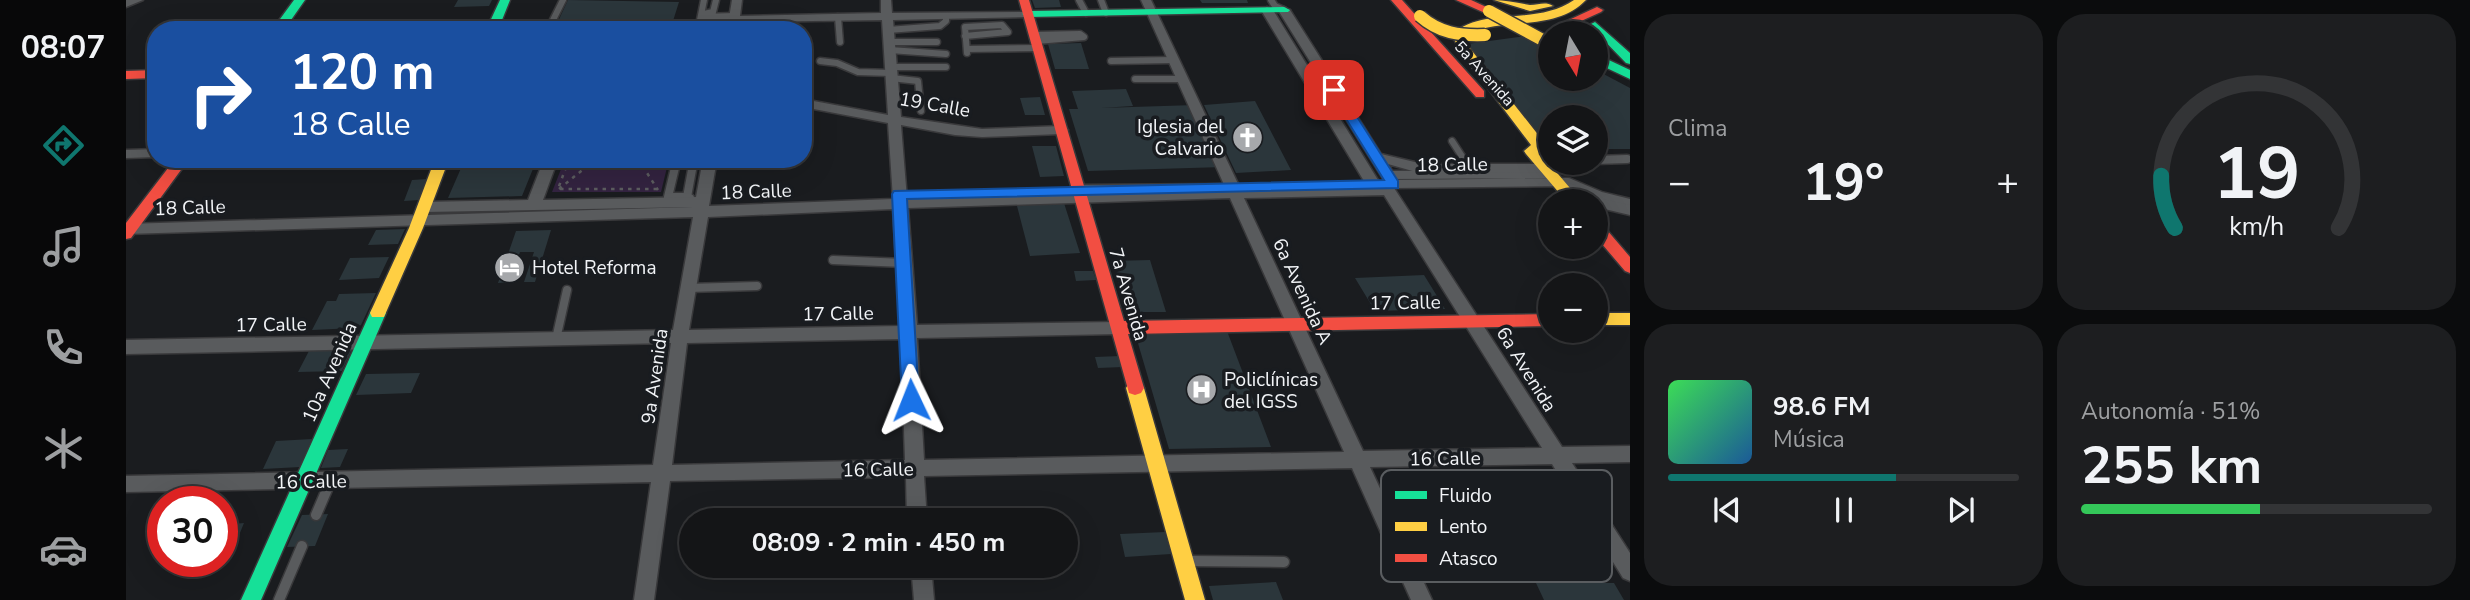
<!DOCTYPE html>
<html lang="es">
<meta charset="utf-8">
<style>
:root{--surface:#141517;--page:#1d1e20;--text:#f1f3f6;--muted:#9d9fa1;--line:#333436;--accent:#0f766e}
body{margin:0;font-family:"Nunito Sans",sans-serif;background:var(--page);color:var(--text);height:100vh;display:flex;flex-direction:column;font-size:26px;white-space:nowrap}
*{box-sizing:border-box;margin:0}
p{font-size:23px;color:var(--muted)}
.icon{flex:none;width:38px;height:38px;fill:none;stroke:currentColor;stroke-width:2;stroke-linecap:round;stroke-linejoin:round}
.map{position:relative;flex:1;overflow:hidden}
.sheet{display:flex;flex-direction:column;gap:14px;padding:14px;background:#0b0c0d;width:840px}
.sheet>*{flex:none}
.top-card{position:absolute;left:21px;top:21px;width:665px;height:147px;border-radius:28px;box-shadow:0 7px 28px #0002,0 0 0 2px var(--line);background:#1a4fa0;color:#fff;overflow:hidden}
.needle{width:46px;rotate:170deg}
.controls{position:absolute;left:1412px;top:21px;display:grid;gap:14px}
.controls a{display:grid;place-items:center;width:70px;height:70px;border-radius:50%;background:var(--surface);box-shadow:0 7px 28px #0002,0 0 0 2px var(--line);font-size:35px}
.speed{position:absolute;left:21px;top:486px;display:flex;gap:14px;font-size:35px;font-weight:700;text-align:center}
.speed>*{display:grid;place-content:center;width:91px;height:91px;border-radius:50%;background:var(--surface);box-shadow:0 7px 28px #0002,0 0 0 2px var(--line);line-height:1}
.speed .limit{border:10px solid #d22;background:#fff;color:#111}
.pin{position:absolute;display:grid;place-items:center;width:60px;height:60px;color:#fff;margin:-30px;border-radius:14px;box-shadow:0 4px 10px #0006}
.me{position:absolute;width:77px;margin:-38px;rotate:358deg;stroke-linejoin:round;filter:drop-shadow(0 0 5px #0008)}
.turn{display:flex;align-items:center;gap:24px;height:147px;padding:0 28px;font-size:32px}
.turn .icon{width:91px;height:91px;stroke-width:2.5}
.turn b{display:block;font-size:49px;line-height:60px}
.big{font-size:52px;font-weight:700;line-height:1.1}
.sheet .card{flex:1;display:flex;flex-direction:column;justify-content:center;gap:10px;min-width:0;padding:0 24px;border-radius:28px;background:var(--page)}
.sheet .dial{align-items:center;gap:0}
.dial svg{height:182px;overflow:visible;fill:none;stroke:var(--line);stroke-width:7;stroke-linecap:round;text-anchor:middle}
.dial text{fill:var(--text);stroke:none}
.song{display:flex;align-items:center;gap:21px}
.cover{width:84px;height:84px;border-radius:10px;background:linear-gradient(135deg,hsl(130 70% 55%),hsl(210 70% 35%))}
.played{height:7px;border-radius:4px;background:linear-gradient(90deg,var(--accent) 65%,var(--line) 65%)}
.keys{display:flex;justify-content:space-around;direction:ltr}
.heat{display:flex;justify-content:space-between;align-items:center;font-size:38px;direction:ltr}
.charge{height:10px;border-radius:5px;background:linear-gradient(90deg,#34c759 51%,var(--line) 0)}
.sheet .tiles{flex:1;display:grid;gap:14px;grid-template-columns:repeat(2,1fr)}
.trip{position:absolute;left:553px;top:508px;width:399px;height:70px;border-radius:35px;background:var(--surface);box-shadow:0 7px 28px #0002,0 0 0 2px var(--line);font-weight:700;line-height:70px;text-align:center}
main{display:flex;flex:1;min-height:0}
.tab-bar{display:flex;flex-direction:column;width:126px;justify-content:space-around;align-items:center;background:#080809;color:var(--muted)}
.tab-bar .icon{width:49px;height:49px}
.tab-bar .on{color:var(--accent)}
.tab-bar b{font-size:32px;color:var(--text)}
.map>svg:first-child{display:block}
</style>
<main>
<nav class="tab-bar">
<b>08:07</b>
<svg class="icon on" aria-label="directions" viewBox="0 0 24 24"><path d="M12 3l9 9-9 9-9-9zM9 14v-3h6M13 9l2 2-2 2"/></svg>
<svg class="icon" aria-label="music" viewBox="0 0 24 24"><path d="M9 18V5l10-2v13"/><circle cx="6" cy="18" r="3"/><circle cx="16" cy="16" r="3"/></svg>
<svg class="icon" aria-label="phone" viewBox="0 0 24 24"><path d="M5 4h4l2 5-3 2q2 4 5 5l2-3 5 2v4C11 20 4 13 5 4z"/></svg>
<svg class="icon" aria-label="climate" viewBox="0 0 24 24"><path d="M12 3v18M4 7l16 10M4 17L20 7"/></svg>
<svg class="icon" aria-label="car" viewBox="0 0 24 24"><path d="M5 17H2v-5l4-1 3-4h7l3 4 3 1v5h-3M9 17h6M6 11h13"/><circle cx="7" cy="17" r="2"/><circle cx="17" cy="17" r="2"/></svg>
</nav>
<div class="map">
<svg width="1504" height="600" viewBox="0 0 1504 600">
<rect width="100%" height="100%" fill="#1a1c1f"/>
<path fill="#332340" d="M439 159H543L535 192H426Z"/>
<path fill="#2b363b" d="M332 0H366L363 6 328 7Z
M442 0 553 2 547 21H554L552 30H428Z
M906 0H933L935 7 909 8Z
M1074 0H1121L1122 3H1076Z
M1400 36 1424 48V79H1470V70L1504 88V149H1470V117H1424V149L1341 44Z
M955 43 963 69H929L922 44Z
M1000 89 1007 106 975 108 1069 105 1098 167 962 171 943 109H952L946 91Z
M914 97 919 115H899L894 98Z
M1129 101 1165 170 1110 173 1078 105Z
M906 146H930L938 176 914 177Z
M292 159H308L306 168 288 170Z
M339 159H411L396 196 322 198Z
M301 179 293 200 278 201 286 180Z
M938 203 954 253 904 256 891 206Z
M279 229 272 244 242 245 250 230Z
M425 230 409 282H398L408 252H394L383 282 372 283 390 231Z
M263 257 253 278 213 280 224 258Z
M1024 260 1040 312H1001L986 261Z
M948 271H967L970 280 950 281Z
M1298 275 1319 309 1249 311 1229 278Z
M250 293 235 325 229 328 186 330 201 301H210L213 294Z
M1101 331 1145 447 1043 449 1009 333Z
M184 349H226L216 371 172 372Z
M994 356 997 367 972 368 969 357Z
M294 373 285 393 230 395 240 374Z
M186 439 174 467 137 469 150 441Z
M222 449 214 467 195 468 202 450Z
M202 514 189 546 161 547 176 515Z
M118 523 109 545 96 546V525Z
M1039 532 1045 554 999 557 994 534Z
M1150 582 1157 600H1087L1083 586Z
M1410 583H1488L1498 600H1418Z"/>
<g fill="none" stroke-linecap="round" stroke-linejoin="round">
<defs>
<path id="lane-far2" d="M953 0 960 13
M975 0 980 13
M1145 0 1149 6 1158 10
M578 14 587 12 590 0
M575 17 608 16
M712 17 714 42
M574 23H585L587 30
M422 30 437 0
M572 30 578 0
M762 30 814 26 820 21V16
M908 35 954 34 958 37 910 41
M839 36 882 32 876 25 839 27 841 53
M763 42H811
M841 49 912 48
M764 50 820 54
M694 61 711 63 732 72 765 73
M985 61 1047 60
M765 67H820
M765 78 792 81 795 111
M1009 79H1057
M1326 141 1339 161
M1470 160 1504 159"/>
<path id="lane-far1" d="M551 159 542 197H561
M1338 159 1345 169
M1470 160 1501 159
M1262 175 1422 174
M1267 184 1442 182 1475 196 1504 203
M952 189 1106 188
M564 198 561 197 568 159
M707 260 778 263
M562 288 631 286
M430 339 441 290"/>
<path id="lane" d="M190 515 205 480
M1064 561 1158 562
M153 600 176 546"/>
<path id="street" d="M0 0H17L0 7Z
M606 0H616L614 16 755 13V0H765L766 13 906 12V16L902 17 767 20 775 117 856 129 935 126 942 130 935 134 856 137 829 135 775 125 781 199 1100 189 1015 0H1025L1114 188 1241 186 1135 10 1141 7 1147 10 1255 185H1261L1152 10 1154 8 1164 10 1255 154 1297 164H1424L1426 167 1424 170 1419 172 1297 174 1262 164 1274 184 1268 188 1436 447 1504 446V462L1446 463 1504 553V581L1497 578 1426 464 1244 467 1306 600H1285L1226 468 798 476 801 520H781L780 477 544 481 528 600H508L525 482 0 492V476L527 465 545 343 0 354V340L547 330 567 217 0 234V224L567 207 298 212 291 207 298 202 402 200 418 159H432L417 200 570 197 577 159H591L583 206 767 199 762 123 677 107V99L762 115 756 20 613 22 611 30H601ZM1258 195 1416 448 1237 451 1118 198ZM1104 198 1218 452 798 460 791 338 991 334 997 333 999 328 997 323 991 322 791 325 782 208ZM767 209 774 326 563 330 582 217ZM775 339 779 460 546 465 561 343Z
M30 149V157L0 158V150Z
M1437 179 1472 198 1504 205V215L1470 207V201H1456L1432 187 1430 184Z
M785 565H805L808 600H788Z"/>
<path id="fast" d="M168 0H179L158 30H146Z
M374 0H384L372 30H360Z
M1158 7 1164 10 1162 12 902 17 896 14 902 11Z
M1469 22 1504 53V64L1500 63 1465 27 1463 25Z
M1470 54 1504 70V79L1470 63Z
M252 307 258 309 260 313 135 600H115L244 313 246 309Z"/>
<path id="slow" d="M1368 0C1380 0 1391 3 1404 5 1413 5 1419 1 1427 6L1404 11Z
M1448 0H1460C1428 33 1377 16 1338 35L1343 47 1417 141 1421 161 1455 201H1440L1400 154 1398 151 1405 145 1333 50 1326 34C1358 6 1411 26 1448 0Z
M309 159H323L297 228 258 317H246L244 313 283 228Z
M1470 313H1504V325H1470Z
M1009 381 1015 383 1018 388 1079 600H1059L1000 388 1003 383Z"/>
<path id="jam" d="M893 0H903L998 321 1424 314V326L1002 334 1018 388 1015 393 1009 395 1003 393Z
M1265 0H1276L1358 91V97H1350Z
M1330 0H1345L1369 11 1359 13Z
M1471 7 1477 10 1475 12 1442 27 1432 25Z
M30 70V78L0 79V71Z
M49 159H63L5 238 0 239V223Z
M1470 222 1475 223 1504 257V273L1499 271 1470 237Z"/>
</defs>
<use href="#lane-far2" stroke="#39393b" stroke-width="9"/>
<use href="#lane-far1" stroke="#39393b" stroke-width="11"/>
<use href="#lane" stroke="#39393b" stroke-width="13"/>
<use href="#street" stroke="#39393b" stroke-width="3"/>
<use href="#fast" stroke="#39393b" stroke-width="3"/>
<use href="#slow" stroke="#39393b" stroke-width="3"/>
<use href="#jam" stroke="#39393b" stroke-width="3"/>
<path stroke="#5c5d5f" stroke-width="2" stroke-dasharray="2.5 4.5" stroke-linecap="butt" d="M468 161 470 159"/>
<path stroke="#5c5d5f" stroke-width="2.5" stroke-dasharray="3.5 5" stroke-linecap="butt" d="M443 159 432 189H531
M512 159 532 190
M433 189 470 159"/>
<use href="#lane-far2" stroke="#595b5d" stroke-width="6"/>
<use href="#lane-far1" stroke="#595b5d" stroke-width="8"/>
<use href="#lane" stroke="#595b5d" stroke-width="10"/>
<use href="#street" fill="#595b5d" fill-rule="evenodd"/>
<use href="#fast" fill="#16e098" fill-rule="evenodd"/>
<use href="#slow" fill="#ffcf43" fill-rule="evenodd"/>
<use href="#jam" fill="#f24e42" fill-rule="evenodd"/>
<defs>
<path id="slow-bridge" d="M1363 11 1424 44
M1294 16C1313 33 1334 36 1359 35"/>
</defs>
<use href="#slow-bridge" stroke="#39393b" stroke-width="15" stroke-linecap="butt"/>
<use href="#slow-bridge" stroke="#ffcf43" stroke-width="12"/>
</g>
<path fill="#1a73e8" stroke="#114b97" stroke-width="2" d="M1208 87 1214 90 1272 181V188L781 199 793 400 791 405 785 408 778 405 776 400 766 194 768 191 1258 180 1202 90Z"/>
<defs>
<symbol id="church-disc" viewBox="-11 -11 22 22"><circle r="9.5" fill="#a6a8ab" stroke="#191c20"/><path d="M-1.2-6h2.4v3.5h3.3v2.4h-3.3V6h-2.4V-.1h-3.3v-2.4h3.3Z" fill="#fff"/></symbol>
<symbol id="hotel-disc" viewBox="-11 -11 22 22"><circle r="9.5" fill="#a6a8ab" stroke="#191c20"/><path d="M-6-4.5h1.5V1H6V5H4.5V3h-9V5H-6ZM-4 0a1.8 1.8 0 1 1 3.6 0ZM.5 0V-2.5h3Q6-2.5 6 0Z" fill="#fff"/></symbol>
<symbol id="hospital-disc" viewBox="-11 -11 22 22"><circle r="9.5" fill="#a6a8ab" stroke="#191c20"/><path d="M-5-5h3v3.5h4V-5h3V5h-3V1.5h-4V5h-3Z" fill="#fff"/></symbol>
</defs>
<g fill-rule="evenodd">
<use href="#church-disc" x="1104" y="120" width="35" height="35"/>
<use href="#hotel-disc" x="366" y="250" width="35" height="35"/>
<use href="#hospital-disc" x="1058" y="372" width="35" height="35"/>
</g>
<g text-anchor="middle" stroke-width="7" stroke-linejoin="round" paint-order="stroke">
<g font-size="16" fill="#f2f4f7" stroke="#191c20">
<text transform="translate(1359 73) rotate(48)" y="6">5a Avenida</text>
</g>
<g font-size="19" fill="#f2f4f7" stroke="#191c20">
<text transform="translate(809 104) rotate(10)" y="7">19 Calle</text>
<text transform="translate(1326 164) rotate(-1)" y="7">18 Calle</text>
<text transform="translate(630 191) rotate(-2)" y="7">18 Calle</text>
<text transform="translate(64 207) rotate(-2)" y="7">18 Calle</text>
<text transform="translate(1177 291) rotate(65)" y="7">6a Avenida A</text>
<text transform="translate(1003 294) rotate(74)" y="7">7a Avenida</text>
<text transform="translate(1279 302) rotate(-1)" y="7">17 Calle</text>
<text transform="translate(712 313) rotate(-1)" y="7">17 Calle</text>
<text transform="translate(145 324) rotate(-1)" y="7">17 Calle</text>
<text transform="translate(1401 369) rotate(58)" y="7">6a Avenida</text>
<text transform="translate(203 372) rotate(-66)" y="7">10a Avenida</text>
<text transform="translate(528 376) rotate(-82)" y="7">9a Avenida</text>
<text transform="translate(1319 458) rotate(-1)" y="7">16 Calle</text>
<text transform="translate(752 469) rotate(-1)" y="7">16 Calle</text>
<text transform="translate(185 481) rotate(-1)" y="7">16 Calle</text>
</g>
<g font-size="19" fill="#f2f4f7" stroke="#191c20" text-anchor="start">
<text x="1098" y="133" text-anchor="end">Iglesia del<tspan x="1098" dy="22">Calvario</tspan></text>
<text x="406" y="274">Hotel Reforma</text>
<text x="1098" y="386">Policlínicas<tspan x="1098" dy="22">del IGSS</tspan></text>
</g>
</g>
<rect x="1255" y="470" width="231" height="112" rx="10" fill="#191c20" stroke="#5a5d60" stroke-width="2"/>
<rect x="1269" y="491" width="32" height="8" fill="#16e098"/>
<rect x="1269" y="522" width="32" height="9" fill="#ffcf43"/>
<rect x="1269" y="554" width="32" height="8" fill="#f24e42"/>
<g font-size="19" fill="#f2f4f7">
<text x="1313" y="502">Fluido</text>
<text x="1313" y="533">Lento</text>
<text x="1313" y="565">Atasco</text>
</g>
</svg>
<div class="controls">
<a><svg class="needle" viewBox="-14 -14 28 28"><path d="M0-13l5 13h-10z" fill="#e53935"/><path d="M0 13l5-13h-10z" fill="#9d9fa1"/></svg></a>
<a><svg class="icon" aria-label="layers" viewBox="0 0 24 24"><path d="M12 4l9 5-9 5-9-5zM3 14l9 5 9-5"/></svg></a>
<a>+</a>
<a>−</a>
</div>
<div class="speed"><div class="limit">30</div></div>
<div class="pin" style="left:1208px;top:90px;background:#d93025"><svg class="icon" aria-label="arrive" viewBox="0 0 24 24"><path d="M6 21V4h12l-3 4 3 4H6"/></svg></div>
<svg class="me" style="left:785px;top:400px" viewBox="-20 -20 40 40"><path d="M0-17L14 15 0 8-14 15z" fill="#1a73e8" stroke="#fff" stroke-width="4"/></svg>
<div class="trip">08:09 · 2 min · 450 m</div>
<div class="top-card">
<div class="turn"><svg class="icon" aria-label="right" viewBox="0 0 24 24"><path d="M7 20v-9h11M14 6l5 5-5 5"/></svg><div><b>120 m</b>18 Calle</div></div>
</div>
</div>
<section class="sheet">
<div class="tiles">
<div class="card"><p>Clima</p>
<div class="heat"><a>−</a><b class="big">19°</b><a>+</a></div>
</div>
<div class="card dial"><svg viewBox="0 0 100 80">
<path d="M14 69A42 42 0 1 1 86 69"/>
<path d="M14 69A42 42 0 0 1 8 46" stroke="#0f766e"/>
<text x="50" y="56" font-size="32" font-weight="700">19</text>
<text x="50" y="72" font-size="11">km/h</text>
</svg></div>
<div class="card">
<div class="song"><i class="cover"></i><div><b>98.6 FM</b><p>Música</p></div></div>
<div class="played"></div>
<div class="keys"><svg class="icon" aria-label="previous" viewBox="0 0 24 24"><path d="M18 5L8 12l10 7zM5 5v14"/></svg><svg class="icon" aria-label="pause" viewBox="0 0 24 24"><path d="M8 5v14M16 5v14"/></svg><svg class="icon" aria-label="next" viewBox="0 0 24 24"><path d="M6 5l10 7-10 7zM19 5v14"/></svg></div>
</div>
<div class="card"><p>Autonomía · 51%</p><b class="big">255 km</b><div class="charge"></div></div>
</div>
</section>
</main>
